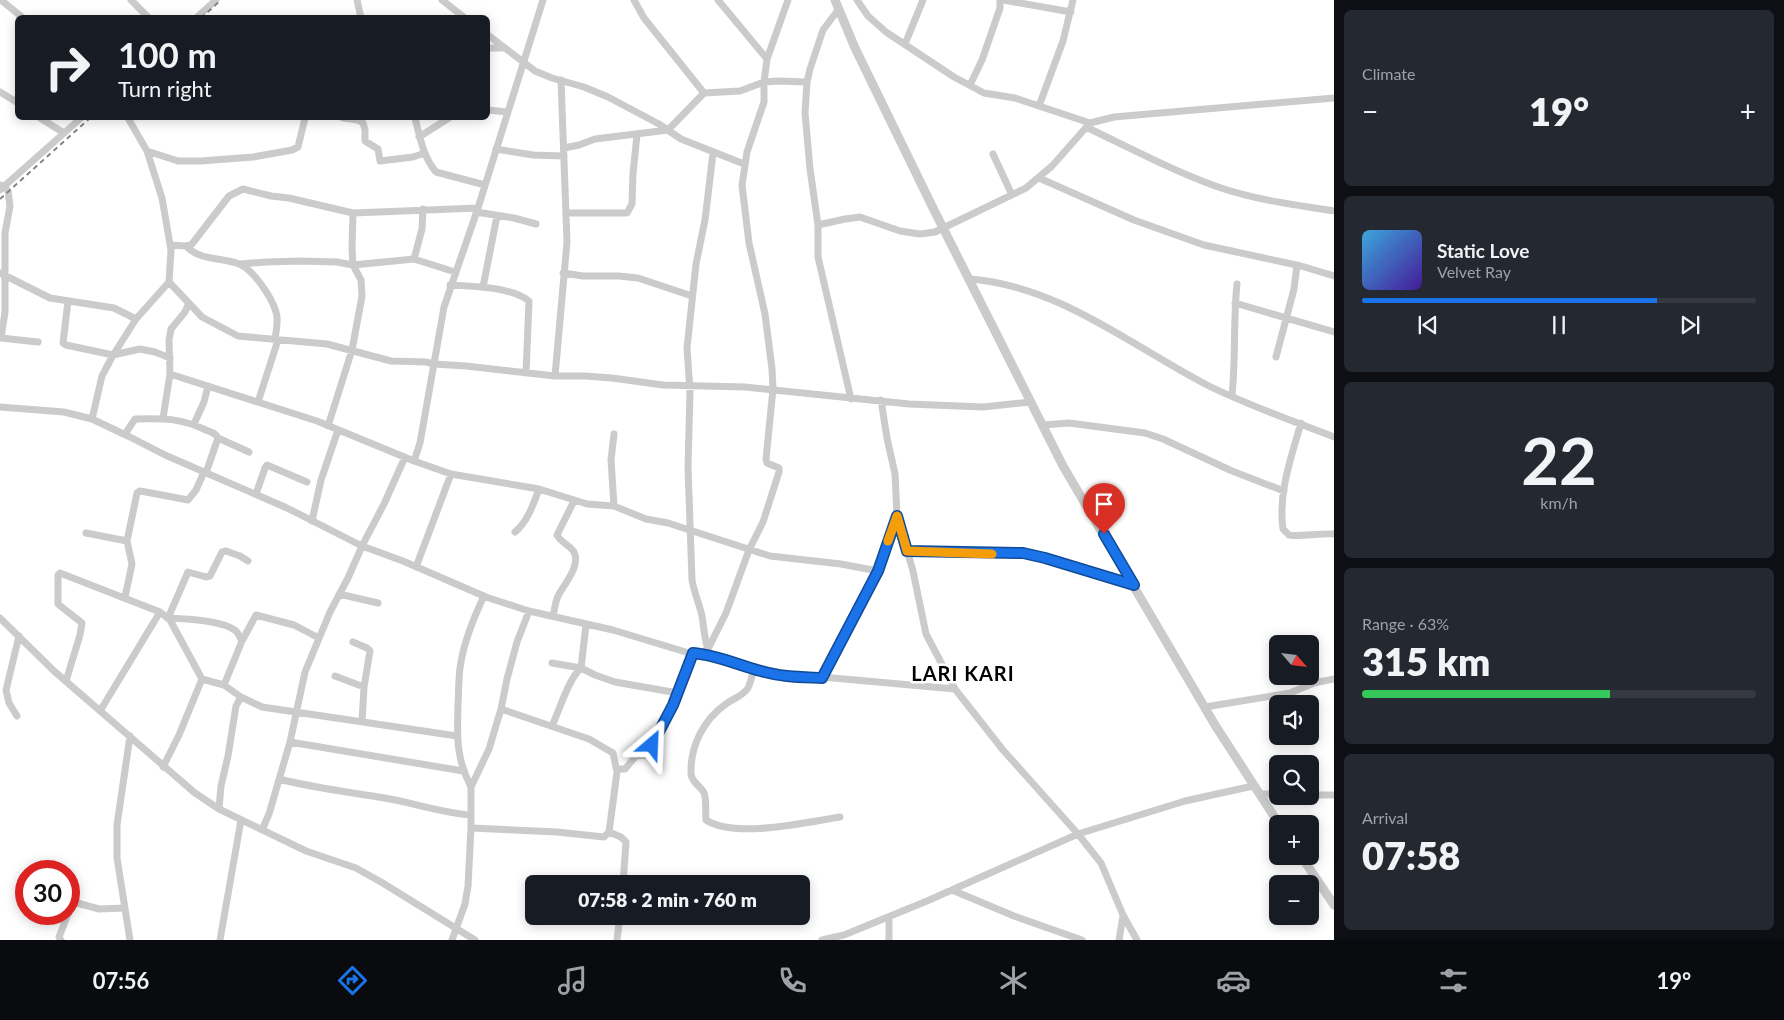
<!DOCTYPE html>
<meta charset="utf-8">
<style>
:root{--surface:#171b24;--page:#242831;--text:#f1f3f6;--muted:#9ea1a6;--line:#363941;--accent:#1a73e8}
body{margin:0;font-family:Lato,sans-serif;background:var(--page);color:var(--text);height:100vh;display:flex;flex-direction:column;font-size:19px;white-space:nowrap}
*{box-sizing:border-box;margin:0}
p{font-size:16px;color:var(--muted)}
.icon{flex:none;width:28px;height:28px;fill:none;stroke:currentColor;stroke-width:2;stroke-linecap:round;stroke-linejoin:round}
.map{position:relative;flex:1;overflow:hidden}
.drawer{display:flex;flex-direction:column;gap:10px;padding:10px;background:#0d0f14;width:450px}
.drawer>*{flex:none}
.banner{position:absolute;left:15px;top:15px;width:475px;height:105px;border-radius:8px;box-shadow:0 2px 12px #0003;background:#171b24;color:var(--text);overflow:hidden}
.needle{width:32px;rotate:118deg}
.fabs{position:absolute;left:1269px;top:635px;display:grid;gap:10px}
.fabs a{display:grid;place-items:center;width:50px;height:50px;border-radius:8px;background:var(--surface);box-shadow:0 2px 12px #0003;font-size:25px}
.speed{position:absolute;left:15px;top:860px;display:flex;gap:10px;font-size:25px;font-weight:700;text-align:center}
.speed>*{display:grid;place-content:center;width:65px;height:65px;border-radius:50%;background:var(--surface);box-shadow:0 2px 12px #0003;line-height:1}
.speed .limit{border:8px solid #d22;background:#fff;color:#111}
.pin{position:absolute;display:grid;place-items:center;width:42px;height:42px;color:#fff;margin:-51px -21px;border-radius:50% 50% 50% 0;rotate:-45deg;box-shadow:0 0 5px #0007}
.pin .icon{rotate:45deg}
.me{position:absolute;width:55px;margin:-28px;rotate:26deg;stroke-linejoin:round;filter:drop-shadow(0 0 4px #0008)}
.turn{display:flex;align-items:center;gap:18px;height:105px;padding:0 20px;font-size:22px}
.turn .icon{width:65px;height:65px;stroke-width:2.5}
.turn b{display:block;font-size:35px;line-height:42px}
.big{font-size:38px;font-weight:800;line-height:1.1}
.drawer .card{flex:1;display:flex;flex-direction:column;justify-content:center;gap:8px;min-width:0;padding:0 18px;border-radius:8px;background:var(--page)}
.drawer .dial{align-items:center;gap:0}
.dial b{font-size:65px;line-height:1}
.song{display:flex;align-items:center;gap:15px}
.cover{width:60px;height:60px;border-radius:8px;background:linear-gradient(135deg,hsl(200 70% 55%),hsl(260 70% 35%))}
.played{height:5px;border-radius:2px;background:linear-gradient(90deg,var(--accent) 75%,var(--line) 75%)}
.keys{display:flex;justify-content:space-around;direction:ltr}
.heat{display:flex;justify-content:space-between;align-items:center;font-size:28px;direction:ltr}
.charge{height:8px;border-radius:4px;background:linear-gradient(90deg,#34c759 63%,var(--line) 0)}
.trip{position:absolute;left:525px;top:875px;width:285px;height:50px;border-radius:8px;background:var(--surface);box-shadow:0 2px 12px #0003;font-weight:800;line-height:50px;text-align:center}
.dock{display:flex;height:80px;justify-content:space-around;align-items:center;background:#090b0e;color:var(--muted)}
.dock .icon{width:35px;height:35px}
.dock .selected{color:var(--accent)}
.dock b{font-size:22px;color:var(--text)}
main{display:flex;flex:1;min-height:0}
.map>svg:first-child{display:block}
</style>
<main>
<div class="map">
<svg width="1334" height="940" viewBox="0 0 1334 940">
<rect width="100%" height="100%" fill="#fff"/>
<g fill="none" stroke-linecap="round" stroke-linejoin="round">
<path stroke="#cbcbcb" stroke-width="7" d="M1 0 23 18
M131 0 149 18
M357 0 361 18
M442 0 465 18
M634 0 644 18 704 93
M718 0 767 59
M857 0 868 16 886 32 954 77 984 93 1015 98 1090 123
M1003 0 1071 12
M838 10 823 30 810 69 807 82 805 113 810 169 818 225V257L851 399
M196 18 216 0
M488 35 535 71 552 78 584 87 608 97 659 124 681 139 744 164
M905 44 923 0
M488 48H504
M970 85 982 60 1000 8V0
M0 92 18 103
M1039 106 1063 41 1073 0
M488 110 507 112
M40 118 64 133
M343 118 358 120 363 123 365 130V141L378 149 380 161 413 157 425 153
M415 118C420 137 423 157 436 172L485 185
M1086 127C1130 148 1173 171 1218 187 1256 200 1295 205 1334 211
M419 137 449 118
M564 148 579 145 595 139 668 130 704 93 740 91 764 82 777 81 807 82
M496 149 533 155 564 156
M147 151 178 161H201L253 157 292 150 298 147 305 118
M993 154 1012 195
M1039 178 1134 220 1204 245 1301 266 1334 276
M0 185 4 186 8 191 10 206 5 233V312L1 338 38 342
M0 190 81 118
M476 212 514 218 536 224
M566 213H627L632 204 633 173 637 135
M818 225 845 219 860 217 900 231 920 234 935 232 1026 188 1052 166 1090 123 1114 117 1334 98
M170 245 186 246 192 244 229 196 243 189 271 196 289 198 353 213 478 208
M186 246C200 261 221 257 239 264 254 270 272 298 276 312 279 320 276 331 275 339
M414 259 422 229 423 209
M240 264 266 262 300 261 337 262 353 265 414 259 455 272
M0 273 50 298 114 308 136 319
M563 273 583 276H619L638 278 692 296
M970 279C1059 286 1130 345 1207 385 1247 405 1293 421 1334 437
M169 282 202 317 238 336 327 344 391 361 426 362 434 364 466 366 555 376H585L612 378 663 385 745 387 909 404 983 407 1031 402
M450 285C473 286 511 287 529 301L526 373
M483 287 497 216
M68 301 63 343 66 345 113 355 140 349 155 352 170 358
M1235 303 1334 332
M1276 357 1294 289 1297 265
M170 374 317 421 414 461 451 474 539 489 587 504 614 506 646 519 668 523 770 556 841 564 878 571
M555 376 567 242 561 80
M1232 395C1236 358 1233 321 1237 284
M881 400 887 438 895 474 897 516 913 571 926 634 955 689 1003 750 1078 834 1101 863 1123 915 1137 940
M258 402 278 340
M0 407 64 412 92 419 130 437 165 455 287 508 362 546 403 561 486 597 529 611 613 630 689 653 704 654 763 672 790 677H822L955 689
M163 418 170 374 169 340 171 329 185 312 189 303
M92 419 102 376 112 357 136 319 169 282 171 250 162 198 147 151 128 118
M1301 423C1291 458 1278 493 1283 529 1285 531 1288 534 1289 535 1294 537 1324 533 1334 534
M194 424 204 402 208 386
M1043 425 1069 423 1145 433 1163 439 1232 471 1284 491
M328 426 352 350 362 296 361 280 353 265 352 248 353 213
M125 434 135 419C163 418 180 418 206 430 211 432 216 433 218 438L206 473
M614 434 611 460 614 506
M218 438 249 452
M414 461 420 443 444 307 478 208 543 0
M256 494 265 468 267 465 307 482
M312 521 321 480 338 430
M515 532C528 521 533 505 539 489
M86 533 127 541
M907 551 1023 553 1045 557 1134 585
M416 567 451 474
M339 594 378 603
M125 597 132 564 127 541 137 493 140 491 146 492 188 500 196 490 204 472
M553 616C555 609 555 602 558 596 564 584 581 566 574 552 570 545 561 543 557 535L574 501
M0 618 54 671 195 793 219 809 306 851 356 868 381 882 475 940
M242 641C240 638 239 634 236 631 223 620 185 619 168 618L188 572 206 577 210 576 222 552 226 551 240 556 248 561
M353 642 367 648 370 651 364 687 362 722
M708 649 726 613 749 550 763 522 779 472V468L767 463 766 459 773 389 772 369 765 314 749 243 742 185 747 152 764 102V82L767 59 788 0
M706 650 708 649C704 638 704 627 702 616 699 603 694 592 692 580L688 467 690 391 687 348 696 264 705 220 713 153
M552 663 581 668 595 675 615 682 678 693
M754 669C752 675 751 682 748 688 743 696 734 698 726 704 704 719 690 746 691 774 692 783 701 786 704 793 707 800 705 813 706 820 735 839 807 822 840 817
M335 676 364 687
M822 677 878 571 897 516
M66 681 80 635 82 623 58 604V575L60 573 160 612 170 620 202 679 224 685 241 697 262 707 457 736
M224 685 242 641 256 615 294 625 319 638
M1205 707 1290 693 1314 683 1334 679
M100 711 160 612
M17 716 9 703 6 690 19 636
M552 726C559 711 569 678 581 668L586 625
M130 736 117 825V858L130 940
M290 742 463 771
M163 767 179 735 202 679
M617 769H625L636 756 645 755 649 753 673 705 693 653
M279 779C314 788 349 792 385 798 414 803 442 813 471 815
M471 787C456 758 457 737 458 705 459 691 458 676 461 662 465 639 474 617 484 596
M1259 794H1278
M1310 795H1334
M219 809 221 786 228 756 236 706 241 697
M471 828 557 832 604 837 609 832 617 772 613 753 589 739 501 709
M262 830 269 814 290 742 305 672 330 612 348 578 362 546 384 504 405 457
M609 832 621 837 626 842 623 884
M952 890 1014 916 1082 940
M69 913 70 906 77 903 99 909 125 908
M61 940 59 937 68 914
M220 940 241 820
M452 940 465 904 468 886 471 828V787L489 749 501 709 507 679 517 642 529 611
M617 940 620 916
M822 940 844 935 927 901 1078 834 1185 801 1253 786
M889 940V917
M1119 940 1123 916"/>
<path stroke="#cbcbcb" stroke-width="9" d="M835 0 855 48 933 208 1063 466 1215 725 1279 824
M1301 856 1334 905"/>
<path stroke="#838383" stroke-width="2" stroke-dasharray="5 4" stroke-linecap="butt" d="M201 18 221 0
M0 199 90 118"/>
</g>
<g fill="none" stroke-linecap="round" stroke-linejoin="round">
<defs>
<path id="route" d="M652 745 673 705 693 653C717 655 738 665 761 671 781 677 801 677 822 678L878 571 897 516 907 551 1023 553 1045 558 1134 585 1104 534"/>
</defs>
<use href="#route" stroke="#114b97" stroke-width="12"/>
<use href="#route" stroke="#1a73e8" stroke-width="9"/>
<path stroke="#f59e0b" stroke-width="9" d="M888 541 897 516 907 551 992 554"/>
</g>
<g text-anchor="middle" stroke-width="5" stroke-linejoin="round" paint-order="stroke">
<g font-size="20" font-weight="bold" letter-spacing="1" fill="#000" stroke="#fff">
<text x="963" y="681">LARI KARI</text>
</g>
</g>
</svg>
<div class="fabs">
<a><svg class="needle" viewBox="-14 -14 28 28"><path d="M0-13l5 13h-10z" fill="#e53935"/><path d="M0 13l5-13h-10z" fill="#9ea1a6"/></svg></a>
<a><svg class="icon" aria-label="sound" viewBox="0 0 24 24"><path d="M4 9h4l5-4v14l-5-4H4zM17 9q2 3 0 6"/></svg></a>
<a><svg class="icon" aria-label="search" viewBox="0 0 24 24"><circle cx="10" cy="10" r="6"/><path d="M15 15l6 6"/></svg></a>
<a>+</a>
<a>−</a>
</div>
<div class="speed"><div class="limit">30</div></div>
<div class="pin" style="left:1104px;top:534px;background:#d93025"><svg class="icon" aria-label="arrive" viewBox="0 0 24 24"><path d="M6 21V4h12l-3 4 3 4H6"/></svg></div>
<svg class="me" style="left:652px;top:745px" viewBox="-20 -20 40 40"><path d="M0-17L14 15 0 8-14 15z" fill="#1a73e8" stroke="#fff" stroke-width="4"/></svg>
<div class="trip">07:58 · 2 min · 760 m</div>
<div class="banner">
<div class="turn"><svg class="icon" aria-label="right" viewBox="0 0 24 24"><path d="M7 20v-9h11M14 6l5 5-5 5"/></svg><div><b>100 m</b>Turn right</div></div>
</div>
</div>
<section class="drawer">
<div class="card"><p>Climate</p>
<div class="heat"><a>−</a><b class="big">19°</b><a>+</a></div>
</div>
<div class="card">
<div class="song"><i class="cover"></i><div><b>Static Love</b><p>Velvet Ray</p></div></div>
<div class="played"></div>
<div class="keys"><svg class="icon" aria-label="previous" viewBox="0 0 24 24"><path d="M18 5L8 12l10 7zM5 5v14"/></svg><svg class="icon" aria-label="pause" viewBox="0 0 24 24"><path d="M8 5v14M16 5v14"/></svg><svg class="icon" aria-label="next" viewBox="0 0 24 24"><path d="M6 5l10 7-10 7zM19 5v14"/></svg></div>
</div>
<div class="card dial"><b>22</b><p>km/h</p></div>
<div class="card"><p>Range · 63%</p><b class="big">315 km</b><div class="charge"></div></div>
<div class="card"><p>Arrival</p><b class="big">07:58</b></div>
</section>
</main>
<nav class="dock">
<b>07:56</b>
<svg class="icon selected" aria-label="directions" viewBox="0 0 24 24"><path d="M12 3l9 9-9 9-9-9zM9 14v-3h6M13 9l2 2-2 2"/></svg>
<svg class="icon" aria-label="music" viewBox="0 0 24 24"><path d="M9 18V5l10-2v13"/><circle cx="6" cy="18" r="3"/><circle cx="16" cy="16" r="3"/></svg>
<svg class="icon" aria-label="phone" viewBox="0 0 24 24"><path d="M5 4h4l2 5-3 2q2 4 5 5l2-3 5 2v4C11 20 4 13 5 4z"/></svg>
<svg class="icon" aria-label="climate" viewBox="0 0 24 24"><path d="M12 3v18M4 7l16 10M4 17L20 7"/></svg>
<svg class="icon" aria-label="car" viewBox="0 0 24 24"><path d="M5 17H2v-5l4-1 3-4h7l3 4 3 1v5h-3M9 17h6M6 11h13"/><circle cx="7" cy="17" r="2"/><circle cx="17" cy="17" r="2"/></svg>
<svg class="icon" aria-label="filters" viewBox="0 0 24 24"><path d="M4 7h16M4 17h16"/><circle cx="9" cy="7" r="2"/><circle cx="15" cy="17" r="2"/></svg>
<b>19°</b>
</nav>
